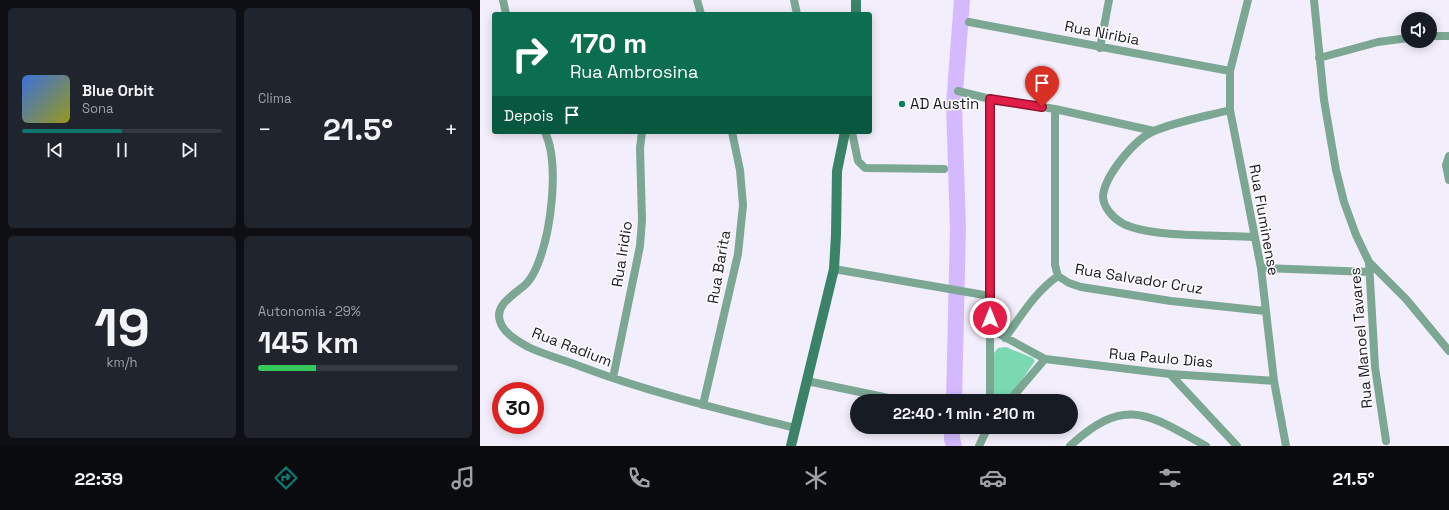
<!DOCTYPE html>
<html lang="pt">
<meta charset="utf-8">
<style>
:root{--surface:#171b24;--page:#20242c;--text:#f1f3f6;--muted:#9ea1a6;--line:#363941;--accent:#0f766e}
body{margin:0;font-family:"Space Grotesk",sans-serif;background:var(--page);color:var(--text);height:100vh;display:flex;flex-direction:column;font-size:15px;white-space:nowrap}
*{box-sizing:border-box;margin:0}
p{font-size:13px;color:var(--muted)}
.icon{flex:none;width:22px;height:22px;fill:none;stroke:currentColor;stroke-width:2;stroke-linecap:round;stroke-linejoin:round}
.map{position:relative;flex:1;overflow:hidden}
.panel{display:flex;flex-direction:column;gap:8px;padding:8px;background:#0d0f14;width:480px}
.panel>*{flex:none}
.top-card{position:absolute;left:12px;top:12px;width:380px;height:122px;border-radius:4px;box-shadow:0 2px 10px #0003;background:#0b6e4f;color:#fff;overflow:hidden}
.tools{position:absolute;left:921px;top:12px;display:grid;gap:8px}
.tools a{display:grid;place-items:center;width:36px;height:36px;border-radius:50%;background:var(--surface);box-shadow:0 2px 10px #0003;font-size:20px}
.speed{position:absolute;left:12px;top:382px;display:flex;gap:8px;font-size:20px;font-weight:700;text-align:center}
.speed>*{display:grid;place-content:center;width:52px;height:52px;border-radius:50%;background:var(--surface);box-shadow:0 2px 10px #0003;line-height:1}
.speed .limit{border:6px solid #d22;background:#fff;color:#111}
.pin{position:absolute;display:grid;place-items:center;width:34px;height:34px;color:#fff;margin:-41px -17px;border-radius:50% 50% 50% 0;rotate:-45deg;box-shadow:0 0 4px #0007}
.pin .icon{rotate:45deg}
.me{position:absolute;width:44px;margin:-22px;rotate:0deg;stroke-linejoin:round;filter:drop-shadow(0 0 3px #0008)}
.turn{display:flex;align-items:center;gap:14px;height:84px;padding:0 12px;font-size:18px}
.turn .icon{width:52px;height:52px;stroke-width:2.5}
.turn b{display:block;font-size:28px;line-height:34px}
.then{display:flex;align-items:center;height:38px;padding:0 12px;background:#0003;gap:8px;font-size:15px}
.big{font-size:30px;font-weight:600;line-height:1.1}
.panel .tile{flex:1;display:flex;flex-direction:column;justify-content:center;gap:6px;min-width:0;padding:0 14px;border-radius:6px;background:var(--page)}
.panel .dial{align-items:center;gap:0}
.dial b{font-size:52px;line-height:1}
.song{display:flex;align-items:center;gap:12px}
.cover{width:48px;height:48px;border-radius:6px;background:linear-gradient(135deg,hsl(220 70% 55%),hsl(60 70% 35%))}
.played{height:4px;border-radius:2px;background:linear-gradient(90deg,var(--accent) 50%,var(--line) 50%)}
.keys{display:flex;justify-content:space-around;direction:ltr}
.heat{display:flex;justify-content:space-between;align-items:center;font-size:22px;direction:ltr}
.charge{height:6px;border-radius:3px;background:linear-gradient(90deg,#34c759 29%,var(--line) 0)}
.panel .tiles{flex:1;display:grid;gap:8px;grid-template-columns:repeat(2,1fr)}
.trip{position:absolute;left:370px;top:394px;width:228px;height:40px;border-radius:20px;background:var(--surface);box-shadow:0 2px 10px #0003;font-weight:600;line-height:40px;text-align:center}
.tab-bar{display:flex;height:64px;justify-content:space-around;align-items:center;background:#090b0e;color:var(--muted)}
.tab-bar .icon{width:28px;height:28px}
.tab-bar .current{color:var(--accent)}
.tab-bar b{font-size:18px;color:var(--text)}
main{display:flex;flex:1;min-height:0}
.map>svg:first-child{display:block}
</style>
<main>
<section class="panel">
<div class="tiles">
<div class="tile">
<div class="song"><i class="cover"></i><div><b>Blue Orbit</b><p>Sona</p></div></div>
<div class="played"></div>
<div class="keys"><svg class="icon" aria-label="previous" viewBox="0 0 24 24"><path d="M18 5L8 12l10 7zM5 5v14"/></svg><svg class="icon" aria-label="pause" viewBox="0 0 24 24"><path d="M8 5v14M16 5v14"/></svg><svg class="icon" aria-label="next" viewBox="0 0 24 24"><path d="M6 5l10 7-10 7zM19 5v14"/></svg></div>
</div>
<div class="tile"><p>Clima</p>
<div class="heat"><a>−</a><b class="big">21.5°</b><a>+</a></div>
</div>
<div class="tile dial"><b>19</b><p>km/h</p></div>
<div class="tile"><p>Autonomia · 29%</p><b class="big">145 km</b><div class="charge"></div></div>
</div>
</section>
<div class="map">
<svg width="969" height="446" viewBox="0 0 969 446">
<rect width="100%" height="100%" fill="#f3eefb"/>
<path fill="#7bd9b1" d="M526 347 553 358 555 361 529 399 520 401 514 397V353L518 348Z"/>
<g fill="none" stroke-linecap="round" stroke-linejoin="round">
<path stroke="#d5b9ff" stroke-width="16" d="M474 401 478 228 474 105 482 0
M472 427V439L474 446"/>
<path stroke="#7ba793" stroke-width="8" d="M23 0 26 14
M217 0 221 14
M314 0 317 14
M768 0 750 71V110L781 268 794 381 806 446
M834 0 844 100 856 170 864 202 876 235 889 262 895 367 906 441
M489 22 750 71
M950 36H969
M620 48 629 0
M839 58 898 42 928 38
M478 91 510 99 575 109 674 131
M510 99V401
M575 109V265L578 276 589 283 601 287 691 301 785 311
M750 110C727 116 695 122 674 131 655 139 625 175 623 196 623 207 633 218 642 223 668 238 741 235 773 237
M65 132C80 164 71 233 57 266 55 271 51 279 46 284 37 293 14 304 20 321 23 333 38 341 48 347 65 355 85 360 102 367 171 393 243 410 315 428
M372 132 378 161 385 168 464 169
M969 156 966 165 969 180
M889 262 926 299 969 351
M781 268 890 272
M354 269 510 296
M510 329 565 359 690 374 794 381
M525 338C541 316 555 292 578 276
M690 374 757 446
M133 378 160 246 162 220 160 148 162 132
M327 381 423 401
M529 401 565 359
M223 405 258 254 263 205 260 170 252 132
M499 446 508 427
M590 446C646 394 669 415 726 446"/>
<path stroke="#3b8366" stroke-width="10" d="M376 14V0
M311 446 354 269 356 235 357 171 365 132"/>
</g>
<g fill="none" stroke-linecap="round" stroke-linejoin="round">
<defs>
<path id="route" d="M510 318V99L562 107"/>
</defs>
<use href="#route" stroke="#92132f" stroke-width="10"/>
<use href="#route" stroke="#e11d48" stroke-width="7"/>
</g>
<circle fill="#0f7f5b" stroke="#fefefe" stroke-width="1.5" cx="422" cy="104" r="4"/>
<g text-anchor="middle" stroke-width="3" stroke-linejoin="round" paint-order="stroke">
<g font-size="15" fill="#1c1822" stroke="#fefefe">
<text transform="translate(622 33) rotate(11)" y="5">Rua Niribia</text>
<text transform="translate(784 220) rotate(80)" y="5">Rua Fluminense</text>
<text transform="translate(142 254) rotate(-81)" y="5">Rua Iridio</text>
<text transform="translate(239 267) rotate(-80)" y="5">Rua Barita</text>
<text transform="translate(659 279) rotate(9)" y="5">Rua Salvador Cruz</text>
<text transform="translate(881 338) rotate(-95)" y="5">Rua Manoel Tavares</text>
<text transform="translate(92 347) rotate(21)" y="5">Rua Radium</text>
<text transform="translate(681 358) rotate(5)" y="5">Rua Paulo Dias</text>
</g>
<g font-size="15" fill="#1c1822" stroke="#fefefe" text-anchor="start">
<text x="430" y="109">AD Austin</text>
</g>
</g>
</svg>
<div class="tools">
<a><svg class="icon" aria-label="sound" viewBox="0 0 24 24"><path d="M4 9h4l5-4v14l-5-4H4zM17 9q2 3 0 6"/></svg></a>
</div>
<div class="speed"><div class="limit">30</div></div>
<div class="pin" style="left:562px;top:107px;background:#d93025"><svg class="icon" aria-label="arrive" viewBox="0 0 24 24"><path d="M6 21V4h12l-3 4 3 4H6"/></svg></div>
<svg class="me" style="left:510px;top:318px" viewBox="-20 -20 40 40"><circle r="17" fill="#e11d48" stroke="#fff" stroke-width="3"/><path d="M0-11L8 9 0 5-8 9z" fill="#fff"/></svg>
<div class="trip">22:40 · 1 min · 210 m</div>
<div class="top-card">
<div class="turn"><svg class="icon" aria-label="right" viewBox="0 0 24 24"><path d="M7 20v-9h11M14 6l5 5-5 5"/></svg><div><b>170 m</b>Rua Ambrosina</div></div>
<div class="then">Depois<svg class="icon" aria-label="arrive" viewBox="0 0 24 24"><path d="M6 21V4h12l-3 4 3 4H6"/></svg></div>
</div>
</div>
</main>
<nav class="tab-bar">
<b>22:39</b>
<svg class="icon current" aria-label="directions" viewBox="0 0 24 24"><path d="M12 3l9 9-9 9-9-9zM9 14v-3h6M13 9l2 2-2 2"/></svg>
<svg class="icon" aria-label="music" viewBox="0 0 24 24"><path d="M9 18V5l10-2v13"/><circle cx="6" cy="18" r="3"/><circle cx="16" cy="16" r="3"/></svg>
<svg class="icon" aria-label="phone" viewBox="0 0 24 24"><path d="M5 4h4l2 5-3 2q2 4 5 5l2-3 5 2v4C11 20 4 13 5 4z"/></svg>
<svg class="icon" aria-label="climate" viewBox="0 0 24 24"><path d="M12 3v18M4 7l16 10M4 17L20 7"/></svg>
<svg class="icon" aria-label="car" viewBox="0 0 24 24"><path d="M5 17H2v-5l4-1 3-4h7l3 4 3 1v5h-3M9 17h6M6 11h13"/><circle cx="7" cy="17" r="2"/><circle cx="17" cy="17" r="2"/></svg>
<svg class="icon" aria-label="filters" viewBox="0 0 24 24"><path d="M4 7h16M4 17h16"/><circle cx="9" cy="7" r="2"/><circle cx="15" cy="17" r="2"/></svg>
<b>21.5°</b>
</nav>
